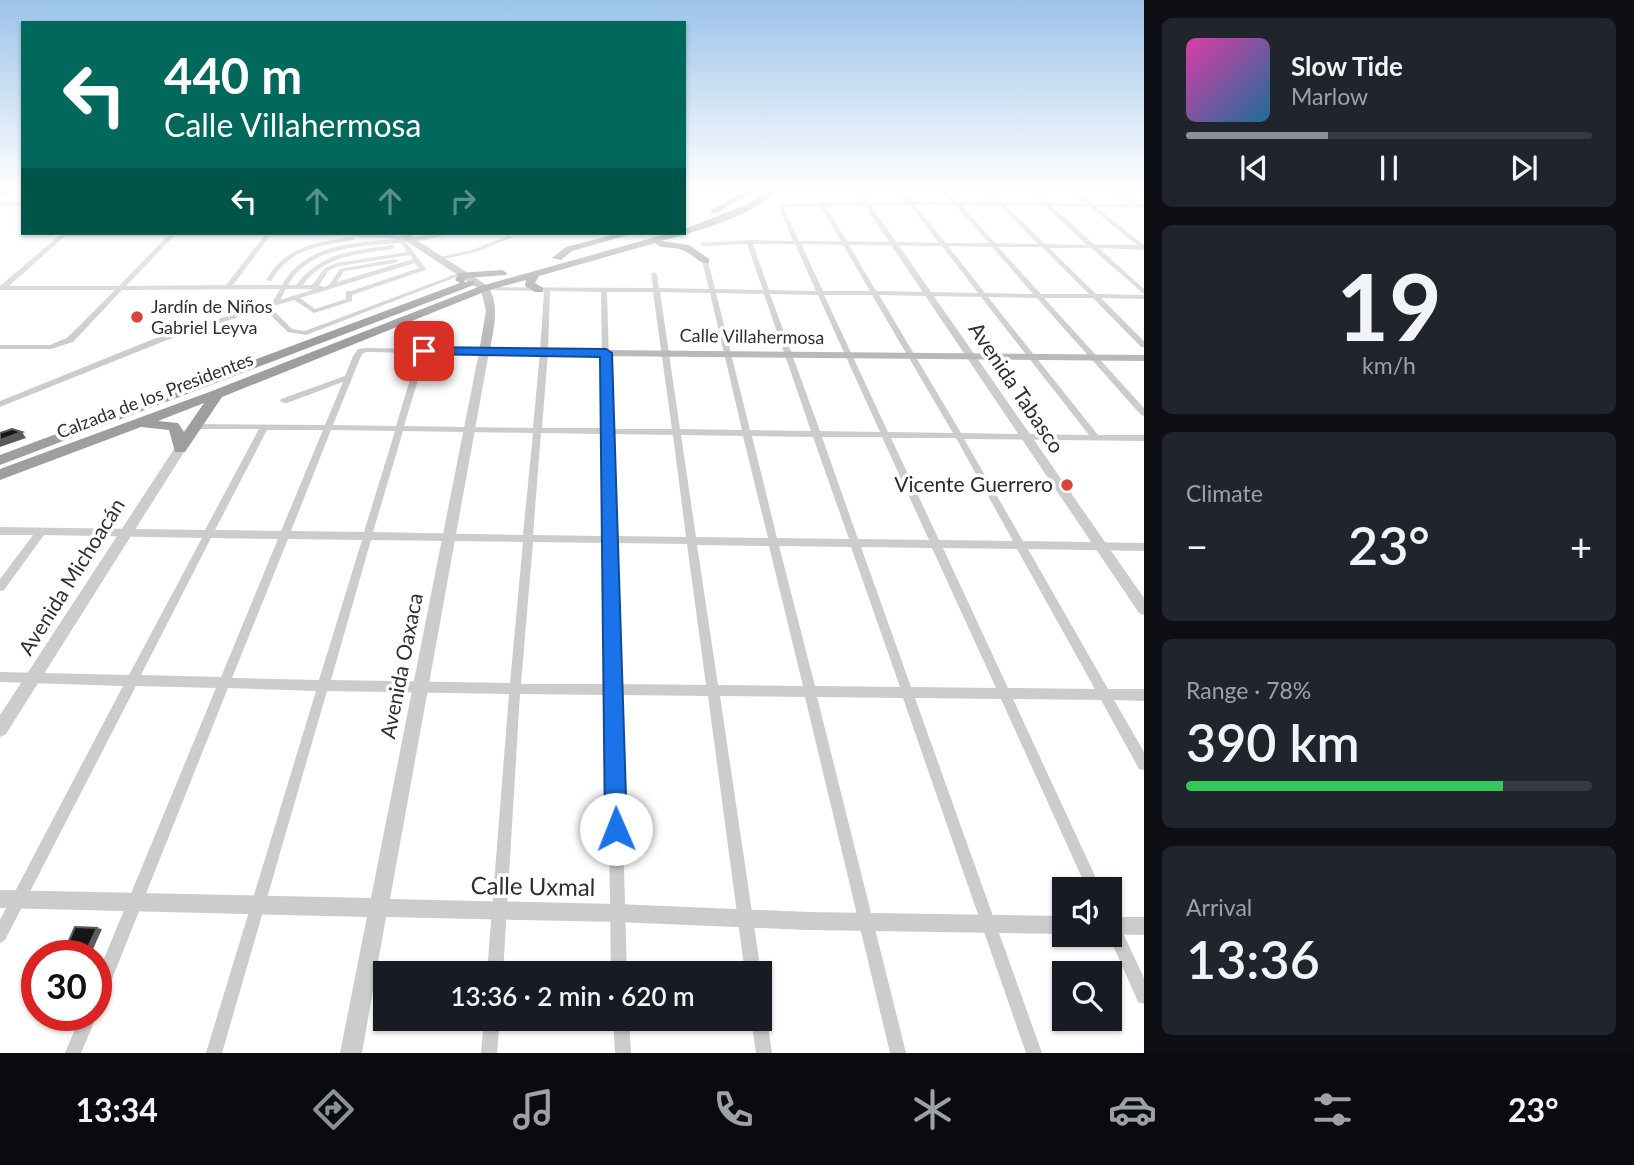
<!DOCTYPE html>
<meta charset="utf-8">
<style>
:root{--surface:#171b24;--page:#20242c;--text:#f1f3f6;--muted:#9ea1a6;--line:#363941;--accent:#8c9099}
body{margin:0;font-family:Lato,sans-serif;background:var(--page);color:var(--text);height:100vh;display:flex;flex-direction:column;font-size:26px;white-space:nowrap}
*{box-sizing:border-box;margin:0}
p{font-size:23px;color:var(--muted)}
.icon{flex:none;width:38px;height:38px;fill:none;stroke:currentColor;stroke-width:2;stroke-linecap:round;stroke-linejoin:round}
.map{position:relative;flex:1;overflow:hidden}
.panel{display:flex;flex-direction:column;gap:18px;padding:18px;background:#0d0f14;width:490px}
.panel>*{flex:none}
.guide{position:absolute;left:21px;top:21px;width:665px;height:214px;border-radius:0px;box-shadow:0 2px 5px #0004;background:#00695c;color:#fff;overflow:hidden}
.controls{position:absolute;left:1052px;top:877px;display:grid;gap:14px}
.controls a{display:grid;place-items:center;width:70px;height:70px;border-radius:0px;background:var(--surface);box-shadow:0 2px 5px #0004;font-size:35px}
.speed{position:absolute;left:21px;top:940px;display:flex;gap:14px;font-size:35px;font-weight:700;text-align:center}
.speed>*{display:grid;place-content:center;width:91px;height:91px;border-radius:50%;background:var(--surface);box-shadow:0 2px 5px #0004;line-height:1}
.speed .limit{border:10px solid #d22;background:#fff;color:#111}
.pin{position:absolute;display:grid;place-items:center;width:60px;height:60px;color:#fff;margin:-30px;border-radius:14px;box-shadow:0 4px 10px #0006}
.me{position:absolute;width:77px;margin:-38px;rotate:359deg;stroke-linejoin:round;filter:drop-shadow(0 0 5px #0008)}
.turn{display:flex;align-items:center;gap:24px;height:147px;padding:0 28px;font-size:32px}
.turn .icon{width:91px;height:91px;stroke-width:2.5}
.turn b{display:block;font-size:49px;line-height:60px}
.lanes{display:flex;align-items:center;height:66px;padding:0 28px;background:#0003;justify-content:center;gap:35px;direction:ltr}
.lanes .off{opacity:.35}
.big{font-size:52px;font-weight:600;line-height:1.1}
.panel .widget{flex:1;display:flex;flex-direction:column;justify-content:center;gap:10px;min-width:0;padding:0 24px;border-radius:10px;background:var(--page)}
.panel .dial{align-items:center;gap:0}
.dial b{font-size:91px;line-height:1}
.song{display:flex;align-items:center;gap:21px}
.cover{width:84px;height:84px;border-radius:10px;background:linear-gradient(135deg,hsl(320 70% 55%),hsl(200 70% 35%))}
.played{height:7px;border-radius:4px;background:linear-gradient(90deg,var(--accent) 35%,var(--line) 35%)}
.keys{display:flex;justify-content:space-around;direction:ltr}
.heat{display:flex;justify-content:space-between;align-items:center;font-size:38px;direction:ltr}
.charge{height:10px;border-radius:5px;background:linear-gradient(90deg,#34c759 78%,var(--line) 0)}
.trip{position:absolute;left:373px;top:961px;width:399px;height:70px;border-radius:0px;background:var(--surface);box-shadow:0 2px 5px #0004;font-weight:600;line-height:70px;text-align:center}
.dock{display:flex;height:112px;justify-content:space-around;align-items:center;background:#090b0e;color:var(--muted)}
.dock .icon{width:49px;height:49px}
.dock .selected{color:var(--accent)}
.dock b{font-size:32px;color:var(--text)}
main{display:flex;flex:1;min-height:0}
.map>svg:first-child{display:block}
</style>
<main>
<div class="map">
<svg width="1144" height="1053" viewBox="0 0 1144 1053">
<rect width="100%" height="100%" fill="#fff"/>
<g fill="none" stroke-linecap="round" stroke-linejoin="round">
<path fill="#ccc" fill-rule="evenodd" d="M899 190H903L913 201 952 202 941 190H946L958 202H997L984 190H989L1003 203H1041L1027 190H1033L1048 203 1086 204 1069 190H1075L1092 204H1131L1112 190H1118L1138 204H1144V208L1096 207 1144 245V250L1099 248 1144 289V294L1091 248H1049L1096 294 1144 295V299L1101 298 1144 341V347H1141L1093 298H1044L1144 408V416L1141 415 1037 298 988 297 1098 435H1144V441L964 439 1023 541 1144 543V551L1028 549 1108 689H1144V701L1114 700 1144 752V770L1139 769 1101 700 1013 699 1101 889H1087L1001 699 915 698 1042 1053H1026L903 698 817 697 906 1053H890L805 697 720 696 761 973 760 976V973H745L708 696 619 695 627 973H611L607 695 520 694 503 973H487L509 694 327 691 222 1053H206L316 691 228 688 102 1004 96 1006V978L216 688 136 686 5 940 0 943V920L123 686 0 682V672L129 675 202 538 44 535 4 590 0 591V579L33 535H0V527L205 530 259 429H196L193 428 192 426 193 424 325 425 343 382 287 403H284L280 401 281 399 345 376 353 356 358 349 367 348 420 349 423 336 427 334 431 336 427 349 484 350 488 352 484 354 426 353 404 426 533 428 540 352 544 291 485 290 483 289V287L653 288 651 274 654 272 657 274 659 288 709 289 702 261 705 259 708 261 715 289 763 290 747 244 703 246 700 244 701 243 749 240 793 241 778 204 818 203 821 201 823 203 907 201ZM910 205 939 243 847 241 825 206ZM915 205H955L989 243H946ZM961 205 1000 206 1038 244 995 243ZM820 206 841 241H799L783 207ZM1006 206H1045L1087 245 1045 244ZM1052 206 1090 207 1137 245H1095ZM753 244H795L816 291 769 290ZM801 244 843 245 870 291H823ZM849 245 942 246 978 293 876 291ZM948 246 992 247 1033 294 985 293ZM998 247H1042L1089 294H1041ZM550 291 601 292 603 428H542L548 352ZM607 292H653L672 429H611ZM660 292 710 293 742 430 680 429ZM716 293 764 294 811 431 750 430ZM770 294 818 295 880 432 820 431ZM824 295H872L953 433 888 432ZM879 295 981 297 1089 435 961 433ZM367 352 418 353 396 426 333 425 361 356 363 353ZM267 430H323L281 531 215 530ZM331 430 395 431 364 532 291 531ZM403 431 533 433 523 535 373 532ZM541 433 603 434 605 536 533 535ZM611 434 673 435 686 537 614 536ZM681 435 743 436 768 538 696 537ZM752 436 813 437 849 539 777 538ZM822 437H882L929 540 858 539ZM891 438H956L1013 541 939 540ZM211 538 278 539 221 677 141 675ZM288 539 362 540 319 680 232 678ZM371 540 523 542 510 683 331 680ZM533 542 605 543 607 684H521ZM614 543 687 544 706 685 619 684ZM697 545 769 546 803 686 718 685ZM779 546 851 547 900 687 815 686ZM861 547 932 548 996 688 911 687ZM943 548 1017 549 1095 689 1008 688Z
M0 202H23V206H0Z
M62 233H362L409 236V238L444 233H454L425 240 406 242 426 269 425 270 352 295V301L314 313 294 300 270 307 292 329 305 331 459 273 464 274 306 335 288 332 264 309 167 340 0 407V401L161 336 272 303 280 289 122 290 73 342 51 349H0V345H50L67 338 115 290H0V286ZM65 236H167L119 286H9ZM174 236H264L226 285 126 286ZM270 236H353L398 239C357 242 304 244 282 285H233ZM401 243 407 252 336 263 325 268 312 285H303C324 256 358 254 392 249L395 247 392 245C353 251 321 252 296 285H288C310 246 362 246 401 243ZM410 255 413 259 337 282 344 271 395 263 398 261 395 259 340 269 329 285 324 287 319 285 329 270 339 266ZM415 263 419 268 351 291H346V299L315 309 300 298ZM286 289H311L312 290 280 300Z
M508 236 513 237 476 252 439 260 436 258 472 250Z
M352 237 354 238V240C317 247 292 247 271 281L266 280C286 246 316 242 352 237Z
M1110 914 1115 916 1144 978V1004L1138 1002 1108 934Z
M760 1010 765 1012 767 1018 772 1053H756L751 1018H760Z
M96 1013 97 1015 81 1053H65L81 1015H96Z
M484 1018H500L497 1053H481Z
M613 1018H629L631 1053H615Z"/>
<path fill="#ccc" fill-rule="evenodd" d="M854 190H860L1144 598V615L1139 613Z
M484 349 489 352 390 899 617 904 809 912 1064 916V934L809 930 617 922 386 917 362 1053H340L367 917 0 908V890L371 898 479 352Z
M180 445 185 449 184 452 6 734 0 737V715L176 446Z
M1110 917H1144V935L1108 934H1110Z"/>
<path fill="#b9b9b9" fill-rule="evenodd" d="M401 233H409L412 237 488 286C500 306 494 327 490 349L1144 355V361L484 355 479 352 486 311 481 290 406 241Z"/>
<path fill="#a7a7a7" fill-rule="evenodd" d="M0 190H13L0 196Z"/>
<path fill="#9e9e9e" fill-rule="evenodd" d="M748 190H758L716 213 709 211Z
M769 190H778C748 218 700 230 661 241L689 245 709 259V263C697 264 693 253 682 250 673 246 661 250 655 243L539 276 535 283 543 288V292H535L525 286 526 280 489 290 222 397 185 452H175L169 430 141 427 0 480V469L212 391 481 286 670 233H684V229L748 204ZM204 403 184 432 178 423 158 421Z
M620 233H635L572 251 561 260 552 258 566 247Z
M502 270 507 273 506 275 466 278 464 282 474 281V285L0 465V455L460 283 455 280 459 273Z"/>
</g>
<path fill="#5c5c5c" d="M22 432 26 438 0 447V440Z
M97 928 102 929 90 956H84Z"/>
<path fill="#161616" stroke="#5c5c5c" stroke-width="2" d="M12 429 22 432 0 440V433Z
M75 927 97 928 84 956H62Z"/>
<linearGradient id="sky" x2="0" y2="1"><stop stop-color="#9cc3e9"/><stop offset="0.56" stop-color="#fff"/><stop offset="1" stop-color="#fff" stop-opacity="0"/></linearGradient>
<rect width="1144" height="337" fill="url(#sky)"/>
<path fill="#1a73e8" stroke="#114b97" stroke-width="2" d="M424 347 606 349 612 353 627 829 624 837 616 840 608 837 605 829 600 357 419 354 418 351Z"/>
<g fill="#dc443b" stroke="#fff" stroke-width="2.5">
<circle cx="137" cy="317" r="7"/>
<circle cx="1067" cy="485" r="7"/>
</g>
<g text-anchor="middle" stroke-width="7" stroke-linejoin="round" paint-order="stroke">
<g font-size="18" fill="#2f2f2f" stroke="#fff" text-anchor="start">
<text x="151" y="313">Jardín de Niños<tspan x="151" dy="21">Gabriel Leyva</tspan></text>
</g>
<g font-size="18" fill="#2f2f2f" stroke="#fff">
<text transform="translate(752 337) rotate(1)" y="6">Calle Villahermosa</text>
<text transform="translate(155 396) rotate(-21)" y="6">Calzada de los Presidentes</text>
</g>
<g font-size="21" fill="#2f2f2f" stroke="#fff">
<text transform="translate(1016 388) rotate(56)" y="7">Avenida Tabasco</text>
<text transform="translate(72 577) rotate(-58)" y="7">Avenida Michoacán</text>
<text transform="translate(402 666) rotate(-79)" y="7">Avenida Oaxaca</text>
</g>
<g font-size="21" fill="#2f2f2f" stroke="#fff" text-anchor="end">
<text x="1053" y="492">Vicente Guerrero</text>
</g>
<g font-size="24" fill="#2f2f2f" stroke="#fff">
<text transform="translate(533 887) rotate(1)" y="8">Calle Uxmal</text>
</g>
</g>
</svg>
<div class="controls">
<a><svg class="icon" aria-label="sound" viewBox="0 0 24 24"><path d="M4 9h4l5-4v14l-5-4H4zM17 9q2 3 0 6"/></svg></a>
<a><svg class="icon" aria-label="search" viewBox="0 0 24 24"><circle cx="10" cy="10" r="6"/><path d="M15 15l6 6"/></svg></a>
</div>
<div class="speed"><div class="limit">30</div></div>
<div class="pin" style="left:424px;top:351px;background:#d93025"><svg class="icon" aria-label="arrive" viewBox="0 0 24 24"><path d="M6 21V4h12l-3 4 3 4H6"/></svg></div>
<svg class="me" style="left:616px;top:829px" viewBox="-20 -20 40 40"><circle r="19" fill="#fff"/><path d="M0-13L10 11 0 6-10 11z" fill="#1a73e8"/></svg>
<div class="trip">13:36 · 2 min · 620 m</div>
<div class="guide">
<div class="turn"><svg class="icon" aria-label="left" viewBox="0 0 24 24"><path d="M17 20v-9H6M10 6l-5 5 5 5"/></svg><div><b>440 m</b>Calle Villahermosa</div></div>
<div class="lanes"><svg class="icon" aria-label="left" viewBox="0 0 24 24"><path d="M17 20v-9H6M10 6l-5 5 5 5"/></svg><svg class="icon off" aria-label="ahead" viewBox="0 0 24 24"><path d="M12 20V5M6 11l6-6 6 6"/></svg><svg class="icon off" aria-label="ahead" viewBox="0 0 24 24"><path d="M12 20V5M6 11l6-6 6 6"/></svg><svg class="icon off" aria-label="right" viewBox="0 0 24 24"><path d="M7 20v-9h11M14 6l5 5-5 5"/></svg></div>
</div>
</div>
<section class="panel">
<div class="widget">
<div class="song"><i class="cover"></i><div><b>Slow Tide</b><p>Marlow</p></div></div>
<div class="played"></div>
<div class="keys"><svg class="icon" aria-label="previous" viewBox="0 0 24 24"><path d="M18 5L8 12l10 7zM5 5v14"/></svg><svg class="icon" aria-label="pause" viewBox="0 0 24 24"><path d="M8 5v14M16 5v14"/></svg><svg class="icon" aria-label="next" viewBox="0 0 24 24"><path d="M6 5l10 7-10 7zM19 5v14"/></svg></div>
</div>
<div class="widget dial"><b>19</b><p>km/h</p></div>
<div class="widget"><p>Climate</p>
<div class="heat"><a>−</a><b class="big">23°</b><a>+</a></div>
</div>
<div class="widget"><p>Range · 78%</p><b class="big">390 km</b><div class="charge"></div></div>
<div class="widget"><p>Arrival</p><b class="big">13:36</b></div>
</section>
</main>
<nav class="dock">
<b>13:34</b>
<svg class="icon selected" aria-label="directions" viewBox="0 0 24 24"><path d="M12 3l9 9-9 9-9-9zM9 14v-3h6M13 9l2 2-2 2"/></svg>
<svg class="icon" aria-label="music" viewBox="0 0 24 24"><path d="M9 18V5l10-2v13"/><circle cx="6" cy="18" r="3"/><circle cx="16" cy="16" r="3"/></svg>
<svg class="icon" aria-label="phone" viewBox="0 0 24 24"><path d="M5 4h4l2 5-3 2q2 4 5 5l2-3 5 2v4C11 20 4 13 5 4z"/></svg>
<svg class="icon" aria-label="climate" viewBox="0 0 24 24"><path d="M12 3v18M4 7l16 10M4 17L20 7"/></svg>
<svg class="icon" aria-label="car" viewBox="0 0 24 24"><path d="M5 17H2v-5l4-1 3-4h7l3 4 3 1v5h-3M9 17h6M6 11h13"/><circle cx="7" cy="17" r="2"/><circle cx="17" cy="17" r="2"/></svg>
<svg class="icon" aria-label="filters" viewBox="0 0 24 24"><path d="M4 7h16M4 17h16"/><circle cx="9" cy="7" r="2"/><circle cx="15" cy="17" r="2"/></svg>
<b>23°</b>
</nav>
